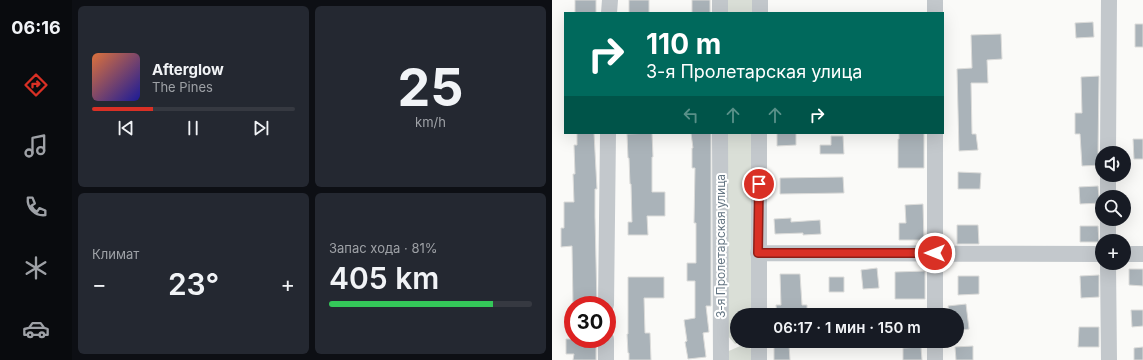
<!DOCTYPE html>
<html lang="ru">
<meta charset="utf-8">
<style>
:root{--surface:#171b24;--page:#242831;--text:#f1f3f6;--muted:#9ea1a6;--line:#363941;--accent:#d93025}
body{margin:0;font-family:Inter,sans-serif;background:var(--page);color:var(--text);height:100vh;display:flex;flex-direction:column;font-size:15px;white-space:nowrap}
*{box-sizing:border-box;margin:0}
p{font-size:13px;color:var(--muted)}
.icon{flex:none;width:22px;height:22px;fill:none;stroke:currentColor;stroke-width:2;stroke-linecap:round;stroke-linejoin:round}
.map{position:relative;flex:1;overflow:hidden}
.details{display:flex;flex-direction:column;gap:6px;padding:6px;background:#0d0f14;width:480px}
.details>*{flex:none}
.top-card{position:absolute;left:12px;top:12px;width:380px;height:122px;border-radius:0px;box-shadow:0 4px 16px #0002;background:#00695c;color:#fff;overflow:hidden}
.controls{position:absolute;left:543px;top:146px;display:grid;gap:8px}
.controls a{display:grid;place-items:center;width:36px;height:36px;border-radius:50%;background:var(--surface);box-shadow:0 4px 16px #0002;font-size:20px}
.speed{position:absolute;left:12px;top:296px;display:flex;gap:8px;font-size:20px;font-weight:700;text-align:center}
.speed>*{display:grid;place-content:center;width:52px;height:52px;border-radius:50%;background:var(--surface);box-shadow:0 4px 16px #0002;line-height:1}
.speed .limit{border:6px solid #d22;background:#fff;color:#111}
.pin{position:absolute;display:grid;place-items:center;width:34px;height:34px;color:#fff;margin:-17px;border:2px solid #fff;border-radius:50%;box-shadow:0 1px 4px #0007}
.me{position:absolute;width:44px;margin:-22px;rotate:270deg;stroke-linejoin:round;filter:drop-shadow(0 0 3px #0008)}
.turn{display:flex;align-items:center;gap:14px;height:84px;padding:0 16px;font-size:18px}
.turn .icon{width:52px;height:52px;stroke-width:2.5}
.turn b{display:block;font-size:28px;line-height:34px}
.lanes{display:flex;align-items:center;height:38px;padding:0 16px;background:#0003;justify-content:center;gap:20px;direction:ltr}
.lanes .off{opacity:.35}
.big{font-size:30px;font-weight:600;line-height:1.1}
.details .card{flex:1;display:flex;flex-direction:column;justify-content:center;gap:6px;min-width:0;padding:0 14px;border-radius:6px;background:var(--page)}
.details .dial{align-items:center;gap:0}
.dial b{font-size:52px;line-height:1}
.song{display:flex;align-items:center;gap:12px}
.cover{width:48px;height:48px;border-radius:6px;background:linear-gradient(135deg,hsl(20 70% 55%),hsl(240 70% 35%))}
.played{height:4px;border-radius:2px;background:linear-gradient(90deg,var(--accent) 30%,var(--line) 30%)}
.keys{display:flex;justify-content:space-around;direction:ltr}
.heat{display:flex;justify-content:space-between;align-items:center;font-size:22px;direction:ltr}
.charge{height:6px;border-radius:3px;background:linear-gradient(90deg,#34c759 81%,var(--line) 0)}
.details .tiles{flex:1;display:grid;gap:6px;grid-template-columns:repeat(2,1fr)}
.trip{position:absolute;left:178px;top:308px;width:234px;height:40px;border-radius:20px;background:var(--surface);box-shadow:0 4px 16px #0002;font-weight:600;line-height:40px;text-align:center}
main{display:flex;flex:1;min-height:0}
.tabs{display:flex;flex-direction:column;width:72px;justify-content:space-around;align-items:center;background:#090b0e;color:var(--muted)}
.tabs .icon{width:28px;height:28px}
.tabs .on{color:var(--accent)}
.tabs b{font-size:18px;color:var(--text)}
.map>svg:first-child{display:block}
</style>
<main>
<nav class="tabs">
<b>06:16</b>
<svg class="icon on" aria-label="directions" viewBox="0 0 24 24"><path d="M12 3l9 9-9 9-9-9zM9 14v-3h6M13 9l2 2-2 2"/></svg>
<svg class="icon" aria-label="music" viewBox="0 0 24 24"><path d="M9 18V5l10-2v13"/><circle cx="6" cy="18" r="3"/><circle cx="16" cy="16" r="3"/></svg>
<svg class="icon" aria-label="phone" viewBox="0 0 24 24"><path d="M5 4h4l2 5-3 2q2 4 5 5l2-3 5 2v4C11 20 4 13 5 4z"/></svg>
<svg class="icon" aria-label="climate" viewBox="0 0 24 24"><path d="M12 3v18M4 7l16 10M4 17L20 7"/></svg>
<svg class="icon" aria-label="car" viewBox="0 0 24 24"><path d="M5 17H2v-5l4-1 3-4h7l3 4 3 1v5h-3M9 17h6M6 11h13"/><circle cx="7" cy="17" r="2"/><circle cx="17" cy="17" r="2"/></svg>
</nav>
<section class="details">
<div class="tiles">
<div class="card">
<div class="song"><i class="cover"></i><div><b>Afterglow</b><p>The Pines</p></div></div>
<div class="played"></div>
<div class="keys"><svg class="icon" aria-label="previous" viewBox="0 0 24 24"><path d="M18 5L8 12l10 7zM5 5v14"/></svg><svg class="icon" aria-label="pause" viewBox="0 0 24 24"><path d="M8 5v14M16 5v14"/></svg><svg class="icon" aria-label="next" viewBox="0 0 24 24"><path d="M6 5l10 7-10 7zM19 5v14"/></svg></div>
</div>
<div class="card dial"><b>25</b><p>km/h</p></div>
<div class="card"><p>Климат</p>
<div class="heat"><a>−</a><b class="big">23°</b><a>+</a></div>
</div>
<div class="card"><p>Запас хода · 81%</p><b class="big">405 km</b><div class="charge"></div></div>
</div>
</section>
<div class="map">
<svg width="591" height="360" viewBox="0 0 591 360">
<rect width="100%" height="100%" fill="#fafaf8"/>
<path fill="#dadfd7" d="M171 0H205V13H171Z
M171 133H204V315H185V341H195L183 344 175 335Z
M193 344 203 352V360H172V353Z"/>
<path fill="#aab3b9" stroke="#dcdcda" d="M23 0H44V13H23Z
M77 0H97V13H77Z
M140 0H158V13H140Z
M541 22 542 37 524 38 523 23Z
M583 24H591V47H583Z
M449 34 450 59 435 60 436 83H419L420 134H424L426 150 407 151 405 69 420 68 419 35Z
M547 76 546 153 548 159 549 165 530 166 528 134H523V113H530L529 77Z
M25 133H42L45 189H43V217L45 305H21L20 246 9 247V228H12V202H22L21 174H23L22 145H25Z
M100 133 101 157H100V192H113V216H95L96 235H76V222H80L79 184H78L77 158H76L75 134Z
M139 133H159V306H154L157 332 151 333 154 357 136 359 133 342 135 341 132 320 143 318V281H135V263H144V223H142L143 168H140V148H141Z
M225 133H244V145L225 146Z
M347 133H372V168H346V139H347Z
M279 136H291L292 154H268V145H279Z
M581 139H591V159H582Z
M406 172 429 173 428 189H406Z
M291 177 292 193 228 194V178Z
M546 186 547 197 549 203 528 204 527 187Z
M371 204 372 240H347V223H354L353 205Z
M239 218V222L268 220 269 234 251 235V233L223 234 222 219Z
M405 225H426L427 244H405Z
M528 226H546L547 242H528Z
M325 268 327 288 311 289 309 270Z
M577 269H591V286L577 285Z
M373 271V299H343V272Z
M228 274H248L250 305H255V315H225L224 305H229Z
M547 275V297L529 298 528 276Z
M406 276H427V294L406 295Z
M76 277H112V298H92L93 333H98L99 360H77V353H76L75 334H76Z
M277 277H292V292H277Z
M414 304 417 329 405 331V315H398L396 306Z
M579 310H591V326L580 327Z
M527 327H547V347H526Z
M14 339H44V360H21L22 354H14Z
M237 345 238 360H222V346Z
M421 346V360H404L403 347Z
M369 347 370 360H351V348Z
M591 347V360H582V348Z"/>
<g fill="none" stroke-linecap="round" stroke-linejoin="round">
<path stroke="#c3c8cc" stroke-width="16" d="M168 0V13
M383 0V13
M57 13 58 0
M208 13V0
M168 133 169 360
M383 133V315
M556 153 557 0
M556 197V175
M556 241V219
M206 253 550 254
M572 254H591
M556 263 557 360
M54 305 56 133
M207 315V133
M207 341V360
M383 341V360
M54 360V339"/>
</g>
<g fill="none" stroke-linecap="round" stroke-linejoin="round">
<defs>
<path id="route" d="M207 184 206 253H383"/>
</defs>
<use href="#route" stroke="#8d1f18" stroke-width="10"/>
<use href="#route" stroke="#d93025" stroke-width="7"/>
</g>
<g text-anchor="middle" stroke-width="4" stroke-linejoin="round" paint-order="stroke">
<g font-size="12" fill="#657683" stroke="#fff">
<text transform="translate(169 246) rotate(-90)" y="4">3-я Пролетарская улица</text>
</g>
</g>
</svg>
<div class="controls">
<a><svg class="icon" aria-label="sound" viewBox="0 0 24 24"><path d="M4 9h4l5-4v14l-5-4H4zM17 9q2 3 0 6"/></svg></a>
<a><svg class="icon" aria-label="search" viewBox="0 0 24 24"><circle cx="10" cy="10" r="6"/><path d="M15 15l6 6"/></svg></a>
<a>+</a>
</div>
<div class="speed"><div class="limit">30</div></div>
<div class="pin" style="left:207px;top:184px;background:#d93025"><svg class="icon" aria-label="arrive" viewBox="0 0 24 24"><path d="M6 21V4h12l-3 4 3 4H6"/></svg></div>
<svg class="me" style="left:383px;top:253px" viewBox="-20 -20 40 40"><circle r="17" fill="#d93025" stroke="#fff" stroke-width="3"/><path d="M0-11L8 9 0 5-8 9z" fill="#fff"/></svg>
<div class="trip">06:17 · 1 мин · 150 m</div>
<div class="top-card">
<div class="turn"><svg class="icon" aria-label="right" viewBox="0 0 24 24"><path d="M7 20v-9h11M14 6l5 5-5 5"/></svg><div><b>110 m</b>3-я Пролетарская улица</div></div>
<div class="lanes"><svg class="icon off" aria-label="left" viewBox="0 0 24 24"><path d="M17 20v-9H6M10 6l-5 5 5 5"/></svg><svg class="icon off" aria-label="ahead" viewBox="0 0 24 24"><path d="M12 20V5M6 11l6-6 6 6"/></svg><svg class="icon off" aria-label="ahead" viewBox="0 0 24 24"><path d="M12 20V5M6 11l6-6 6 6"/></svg><svg class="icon" aria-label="right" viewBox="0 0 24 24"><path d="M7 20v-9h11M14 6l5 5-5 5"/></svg></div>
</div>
</div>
</main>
